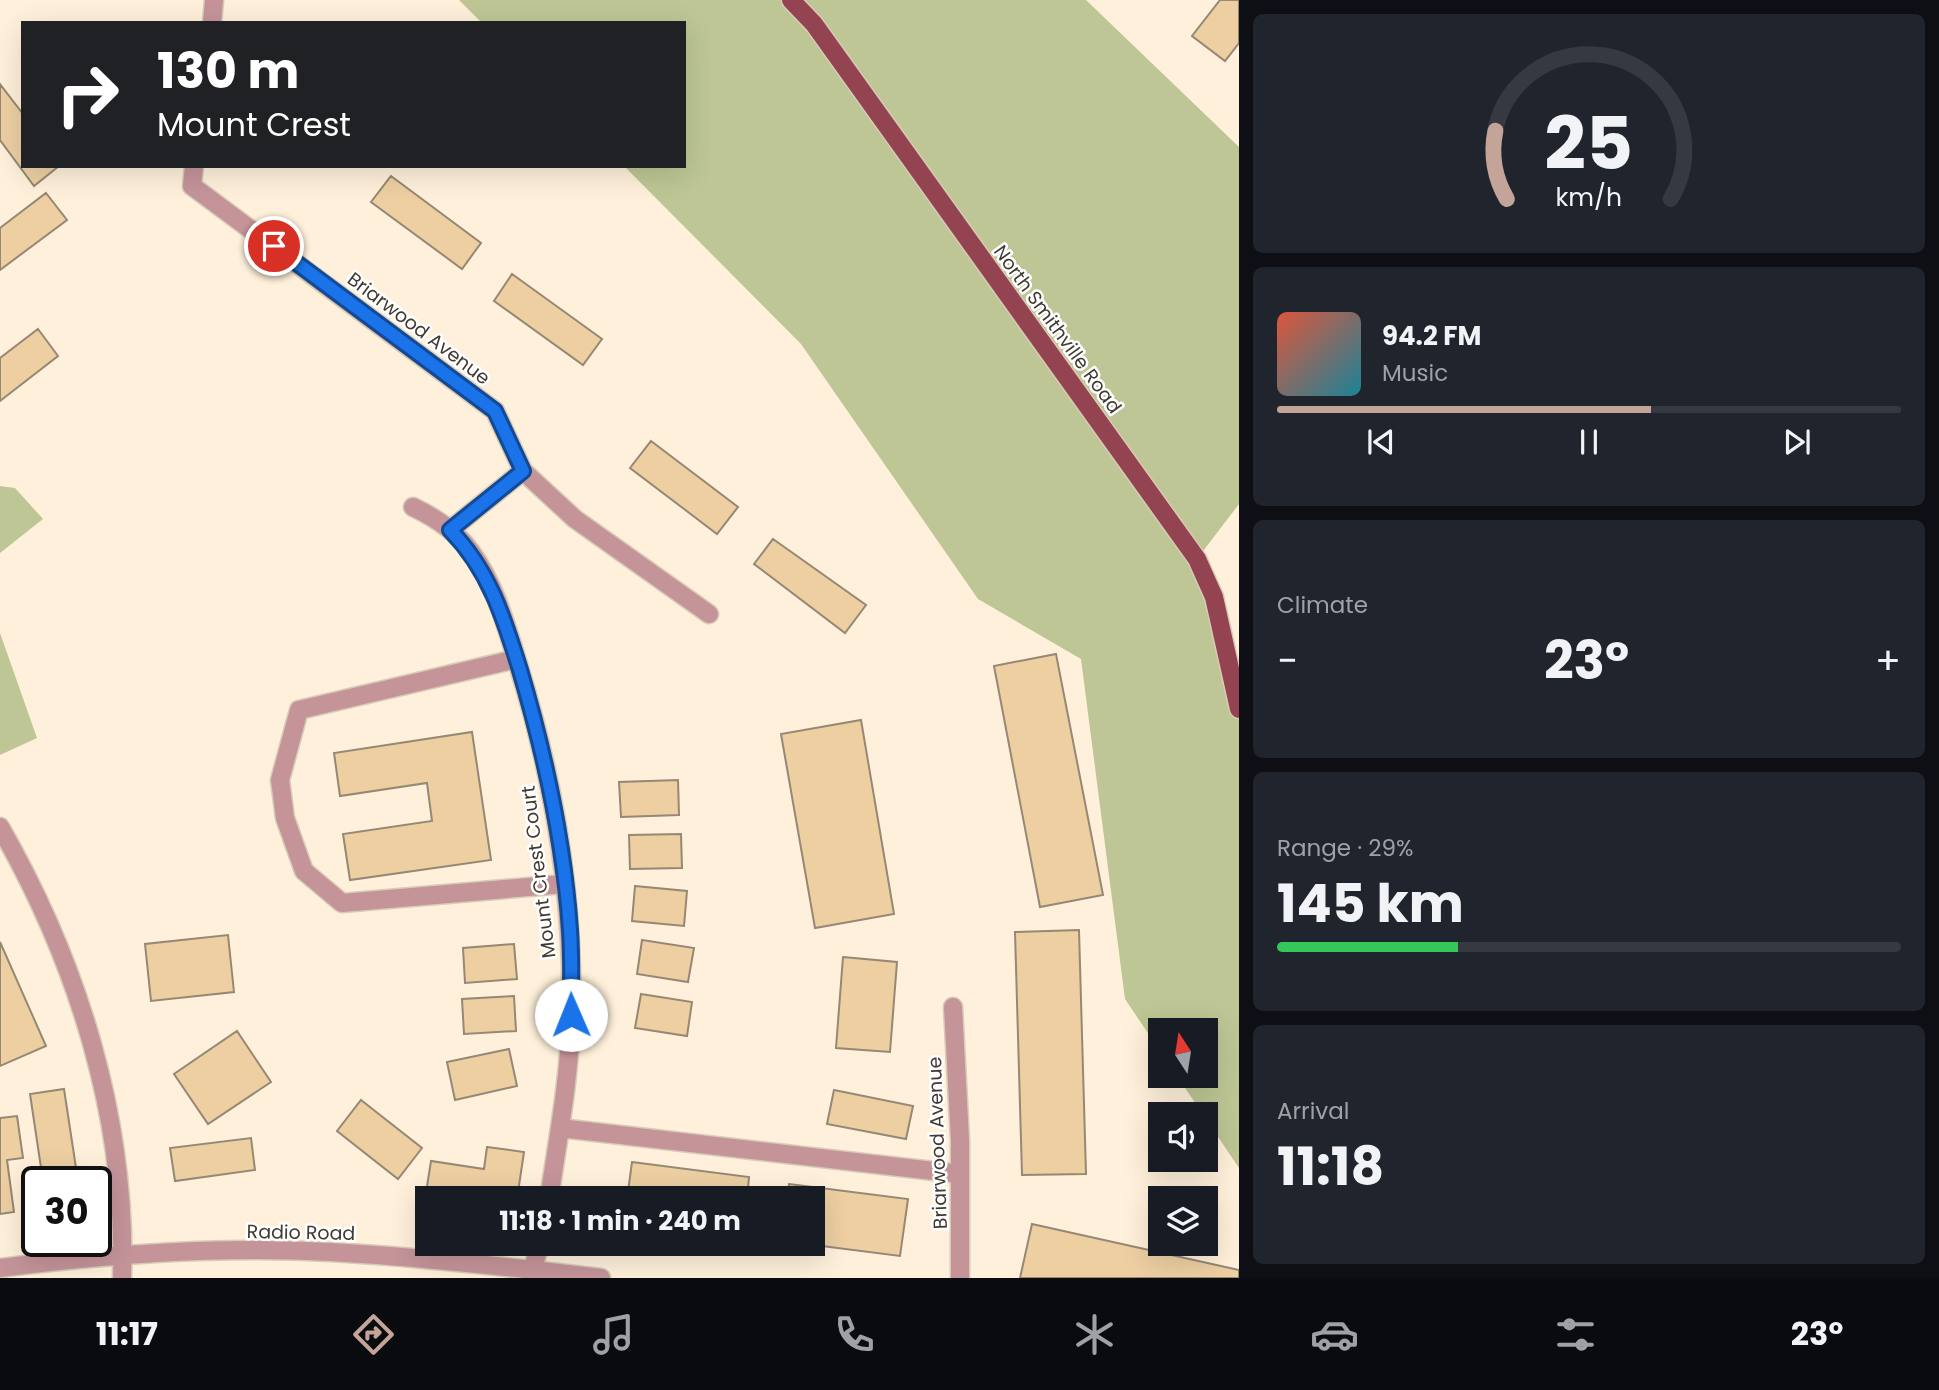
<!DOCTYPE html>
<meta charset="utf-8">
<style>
:root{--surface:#171b24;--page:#20242c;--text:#f1f3f6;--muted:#9ea1a6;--line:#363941;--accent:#c4a498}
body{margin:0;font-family:Poppins,sans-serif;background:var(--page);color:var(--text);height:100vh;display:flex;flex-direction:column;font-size:26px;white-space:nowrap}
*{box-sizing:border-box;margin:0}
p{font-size:23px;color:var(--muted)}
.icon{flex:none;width:38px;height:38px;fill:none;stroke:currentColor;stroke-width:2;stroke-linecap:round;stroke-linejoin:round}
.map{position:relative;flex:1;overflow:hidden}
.panel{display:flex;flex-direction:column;gap:14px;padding:14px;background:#0d0f14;width:700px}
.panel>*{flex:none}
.banner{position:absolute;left:21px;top:21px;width:665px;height:147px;border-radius:0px;box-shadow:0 7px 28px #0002;background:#202124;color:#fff;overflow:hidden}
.needle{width:46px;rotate:348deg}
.controls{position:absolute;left:1148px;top:1018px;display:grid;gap:14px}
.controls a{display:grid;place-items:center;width:70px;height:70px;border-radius:0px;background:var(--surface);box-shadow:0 7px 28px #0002;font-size:35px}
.speed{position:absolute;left:21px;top:1166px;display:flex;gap:14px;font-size:35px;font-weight:700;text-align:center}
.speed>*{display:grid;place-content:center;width:91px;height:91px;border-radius:50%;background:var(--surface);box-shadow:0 7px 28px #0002;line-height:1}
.speed .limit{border:4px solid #111;border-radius:10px;background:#fff;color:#111}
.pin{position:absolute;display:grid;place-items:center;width:60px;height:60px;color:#fff;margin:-30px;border:4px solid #fff;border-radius:50%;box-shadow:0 2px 7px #0007}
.me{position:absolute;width:77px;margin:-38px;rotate:359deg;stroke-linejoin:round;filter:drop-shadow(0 0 5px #0008)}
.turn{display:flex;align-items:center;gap:24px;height:147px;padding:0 21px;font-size:32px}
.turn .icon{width:91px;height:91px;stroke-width:2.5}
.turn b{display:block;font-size:49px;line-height:60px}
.big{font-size:52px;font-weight:700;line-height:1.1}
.panel .tile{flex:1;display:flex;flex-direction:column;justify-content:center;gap:10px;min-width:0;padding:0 24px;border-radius:10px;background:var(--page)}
.panel .dial{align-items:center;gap:0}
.dial svg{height:182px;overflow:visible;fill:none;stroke:var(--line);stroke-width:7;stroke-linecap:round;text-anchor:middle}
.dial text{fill:var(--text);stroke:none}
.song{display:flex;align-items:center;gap:21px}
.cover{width:84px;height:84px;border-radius:10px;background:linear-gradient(135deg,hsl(10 70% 55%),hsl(190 70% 35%))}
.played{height:7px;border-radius:4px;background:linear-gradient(90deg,var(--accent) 60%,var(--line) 60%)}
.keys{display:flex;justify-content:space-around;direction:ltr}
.heat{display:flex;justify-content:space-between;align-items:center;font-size:38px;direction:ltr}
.charge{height:10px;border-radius:5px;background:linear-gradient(90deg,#34c759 29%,var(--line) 0)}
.trip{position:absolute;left:415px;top:1186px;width:410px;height:70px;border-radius:0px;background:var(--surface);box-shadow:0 7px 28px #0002;font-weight:700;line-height:70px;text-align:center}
.dock{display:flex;height:112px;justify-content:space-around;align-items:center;background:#090b0e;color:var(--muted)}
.dock .icon{width:49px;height:49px}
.dock .active{color:var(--accent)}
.dock b{font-size:32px;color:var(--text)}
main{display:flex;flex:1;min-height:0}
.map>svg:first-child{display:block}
</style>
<main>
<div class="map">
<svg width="1239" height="1278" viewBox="0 0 1239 1278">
<rect width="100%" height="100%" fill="#fef0da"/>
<path fill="#bdc694" d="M459 0H1086L1239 147V504L1197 559 1239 713V1168L1177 1076H1206V1031H1160V1051L1125 999 1081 659 978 599 801 344 624 166H684V23H482Z
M0 486 15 488 43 519 0 553Z
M0 633 37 738 0 755Z"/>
<path fill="#edcfa2" stroke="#958874" stroke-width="2" d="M1220 0H1239V43L1225 61 1192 36Z
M0 84 23 114V166H59L34 186 0 140Z
M391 176 481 243 462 269 371 202Z
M46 193 67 220 0 270V228Z
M512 274 602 339 583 365 494 301Z
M38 329 58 356 0 401V358Z
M651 441 738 507 717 534 630 468Z
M773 539 866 605 845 633 754 564Z
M1056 654 1103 895 1040 907 994 666Z
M861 720 894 914 815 928 781 734Z
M472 732 491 860 350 880 343 834 432 821 427 783 340 796 334 753Z
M678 780 679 815 621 817 619 782Z
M681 834 682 868 630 869 629 835Z
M635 886 687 891 684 926 632 921Z
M1079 930 1086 1174 1022 1175 1015 932Z
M228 935 234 992 151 1001 145 944Z
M642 940 694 948 688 982 637 974Z
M0 942 46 1046 0 1066Z
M514 944 517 979 465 983 463 948Z
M843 957 897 962 890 1052 836 1048Z
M641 994 692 1002 687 1036 635 1028Z
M514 996 516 1031 464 1034 462 999Z
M237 1031 271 1082 208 1124 174 1074Z
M509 1049 517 1086 455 1100 447 1062Z
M64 1089 78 1181H43L30 1094Z
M834 1090 913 1106 906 1139 827 1124Z
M361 1100 422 1148 398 1179 337 1131Z
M17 1116 23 1158 7 1160 14 1212 0 1214V1118Z
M251 1138 255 1170 175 1181 170 1148Z
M487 1147 524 1152 517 1199H425L431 1161 484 1169Z
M632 1162 749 1177 747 1199H627Z
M789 1184 908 1199 900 1256 806 1244H812V1199H787Z
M1032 1224 1239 1270V1278H1020Z"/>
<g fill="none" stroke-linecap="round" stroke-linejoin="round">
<defs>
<path id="minor" d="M212 23 214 0
M194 166 192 186 495 411 523 471 575 519 709 614
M413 507C434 517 457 532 471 552 495 585 506 625 518 664 553 777 574 895 571 1014 570 1076 558 1138 549 1199
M450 530 523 471
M516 659 299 710 280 780 285 818 304 871 342 903 564 884
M0 827C78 963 127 1120 122 1278
M953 1007 960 1140V1278
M560 1128 960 1174
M0 1268C109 1254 220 1246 330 1252 421 1257 511 1267 601 1278
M530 1278 540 1244"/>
<path id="major" d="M791 0 814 24 1197 559 1214 597 1239 709"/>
</defs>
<use href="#minor" stroke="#d8ccb8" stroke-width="21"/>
<use href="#major" stroke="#d8ccb8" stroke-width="21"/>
<use href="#minor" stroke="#c49499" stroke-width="18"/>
<use href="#major" stroke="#944451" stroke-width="18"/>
</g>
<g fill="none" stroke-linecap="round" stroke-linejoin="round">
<defs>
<path id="route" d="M274 246 495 411 523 471 450 530C489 570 504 618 520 670 545 755 564 842 570 930 572 958 571 987 571 1015"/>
</defs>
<use href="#route" stroke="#114b97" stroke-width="18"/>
<use href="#route" stroke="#1a73e8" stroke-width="12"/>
</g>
<g text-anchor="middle" stroke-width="5" stroke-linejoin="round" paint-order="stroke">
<g font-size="19" fill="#403a32" stroke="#fff">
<text transform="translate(419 328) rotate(37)" y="7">Briarwood Avenue</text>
<text transform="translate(1058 329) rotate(54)" y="7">North Smithville Road</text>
<text transform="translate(538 872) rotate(-97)" y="7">Mount Crest Court</text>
<text transform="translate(937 1143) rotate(-92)" y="7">Briarwood Avenue</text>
<text transform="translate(301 1232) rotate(1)" y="7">Radio Road</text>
</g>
</g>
</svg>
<div class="controls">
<a><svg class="needle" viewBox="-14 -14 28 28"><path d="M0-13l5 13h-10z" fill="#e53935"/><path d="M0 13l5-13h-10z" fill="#9ea1a6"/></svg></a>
<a><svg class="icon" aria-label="sound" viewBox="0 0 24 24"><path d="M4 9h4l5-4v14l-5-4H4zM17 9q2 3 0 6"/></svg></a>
<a><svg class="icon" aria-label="layers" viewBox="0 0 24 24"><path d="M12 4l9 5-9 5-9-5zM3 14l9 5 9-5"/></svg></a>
</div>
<div class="speed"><div class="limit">30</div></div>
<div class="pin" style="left:274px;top:246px;background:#d93025"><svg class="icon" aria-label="arrive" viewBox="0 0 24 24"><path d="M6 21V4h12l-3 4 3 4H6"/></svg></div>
<svg class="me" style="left:571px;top:1015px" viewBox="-20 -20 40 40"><circle r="19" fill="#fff"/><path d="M0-13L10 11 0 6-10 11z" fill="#1a73e8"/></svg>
<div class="trip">11:18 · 1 min · 240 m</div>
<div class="banner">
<div class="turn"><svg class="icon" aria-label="right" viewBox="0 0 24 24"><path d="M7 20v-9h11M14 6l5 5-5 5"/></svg><div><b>130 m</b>Mount Crest</div></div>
</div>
</div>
<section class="panel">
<div class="tile dial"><svg viewBox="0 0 100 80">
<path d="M14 69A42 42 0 1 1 86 69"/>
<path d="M14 69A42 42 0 0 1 9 39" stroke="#c4a498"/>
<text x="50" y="56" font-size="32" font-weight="700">25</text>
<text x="50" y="72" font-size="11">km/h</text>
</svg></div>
<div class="tile">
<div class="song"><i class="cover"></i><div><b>94.2 FM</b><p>Music</p></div></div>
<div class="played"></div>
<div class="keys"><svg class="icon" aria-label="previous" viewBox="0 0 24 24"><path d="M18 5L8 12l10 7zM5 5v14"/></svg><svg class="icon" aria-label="pause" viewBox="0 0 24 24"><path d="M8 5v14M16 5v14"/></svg><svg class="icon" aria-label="next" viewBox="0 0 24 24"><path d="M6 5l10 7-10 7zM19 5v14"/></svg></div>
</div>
<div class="tile"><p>Climate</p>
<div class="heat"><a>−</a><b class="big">23°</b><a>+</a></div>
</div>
<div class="tile"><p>Range · 29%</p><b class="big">145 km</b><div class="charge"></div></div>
<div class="tile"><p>Arrival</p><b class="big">11:18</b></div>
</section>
</main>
<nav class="dock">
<b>11:17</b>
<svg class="icon active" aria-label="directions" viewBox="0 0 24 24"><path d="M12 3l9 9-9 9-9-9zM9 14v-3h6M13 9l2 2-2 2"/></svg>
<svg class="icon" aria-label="music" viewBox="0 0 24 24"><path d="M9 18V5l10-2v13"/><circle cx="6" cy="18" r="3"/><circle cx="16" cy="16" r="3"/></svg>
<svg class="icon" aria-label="phone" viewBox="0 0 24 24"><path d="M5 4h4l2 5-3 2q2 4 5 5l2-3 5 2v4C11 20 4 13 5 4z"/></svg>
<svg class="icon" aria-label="climate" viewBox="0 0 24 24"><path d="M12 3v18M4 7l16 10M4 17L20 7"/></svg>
<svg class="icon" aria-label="car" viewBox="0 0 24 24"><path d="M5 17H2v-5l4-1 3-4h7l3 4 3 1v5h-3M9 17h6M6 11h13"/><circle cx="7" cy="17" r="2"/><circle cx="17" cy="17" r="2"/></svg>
<svg class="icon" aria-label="filters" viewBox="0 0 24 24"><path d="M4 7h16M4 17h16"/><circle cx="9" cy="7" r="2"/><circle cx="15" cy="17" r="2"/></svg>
<b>23°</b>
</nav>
